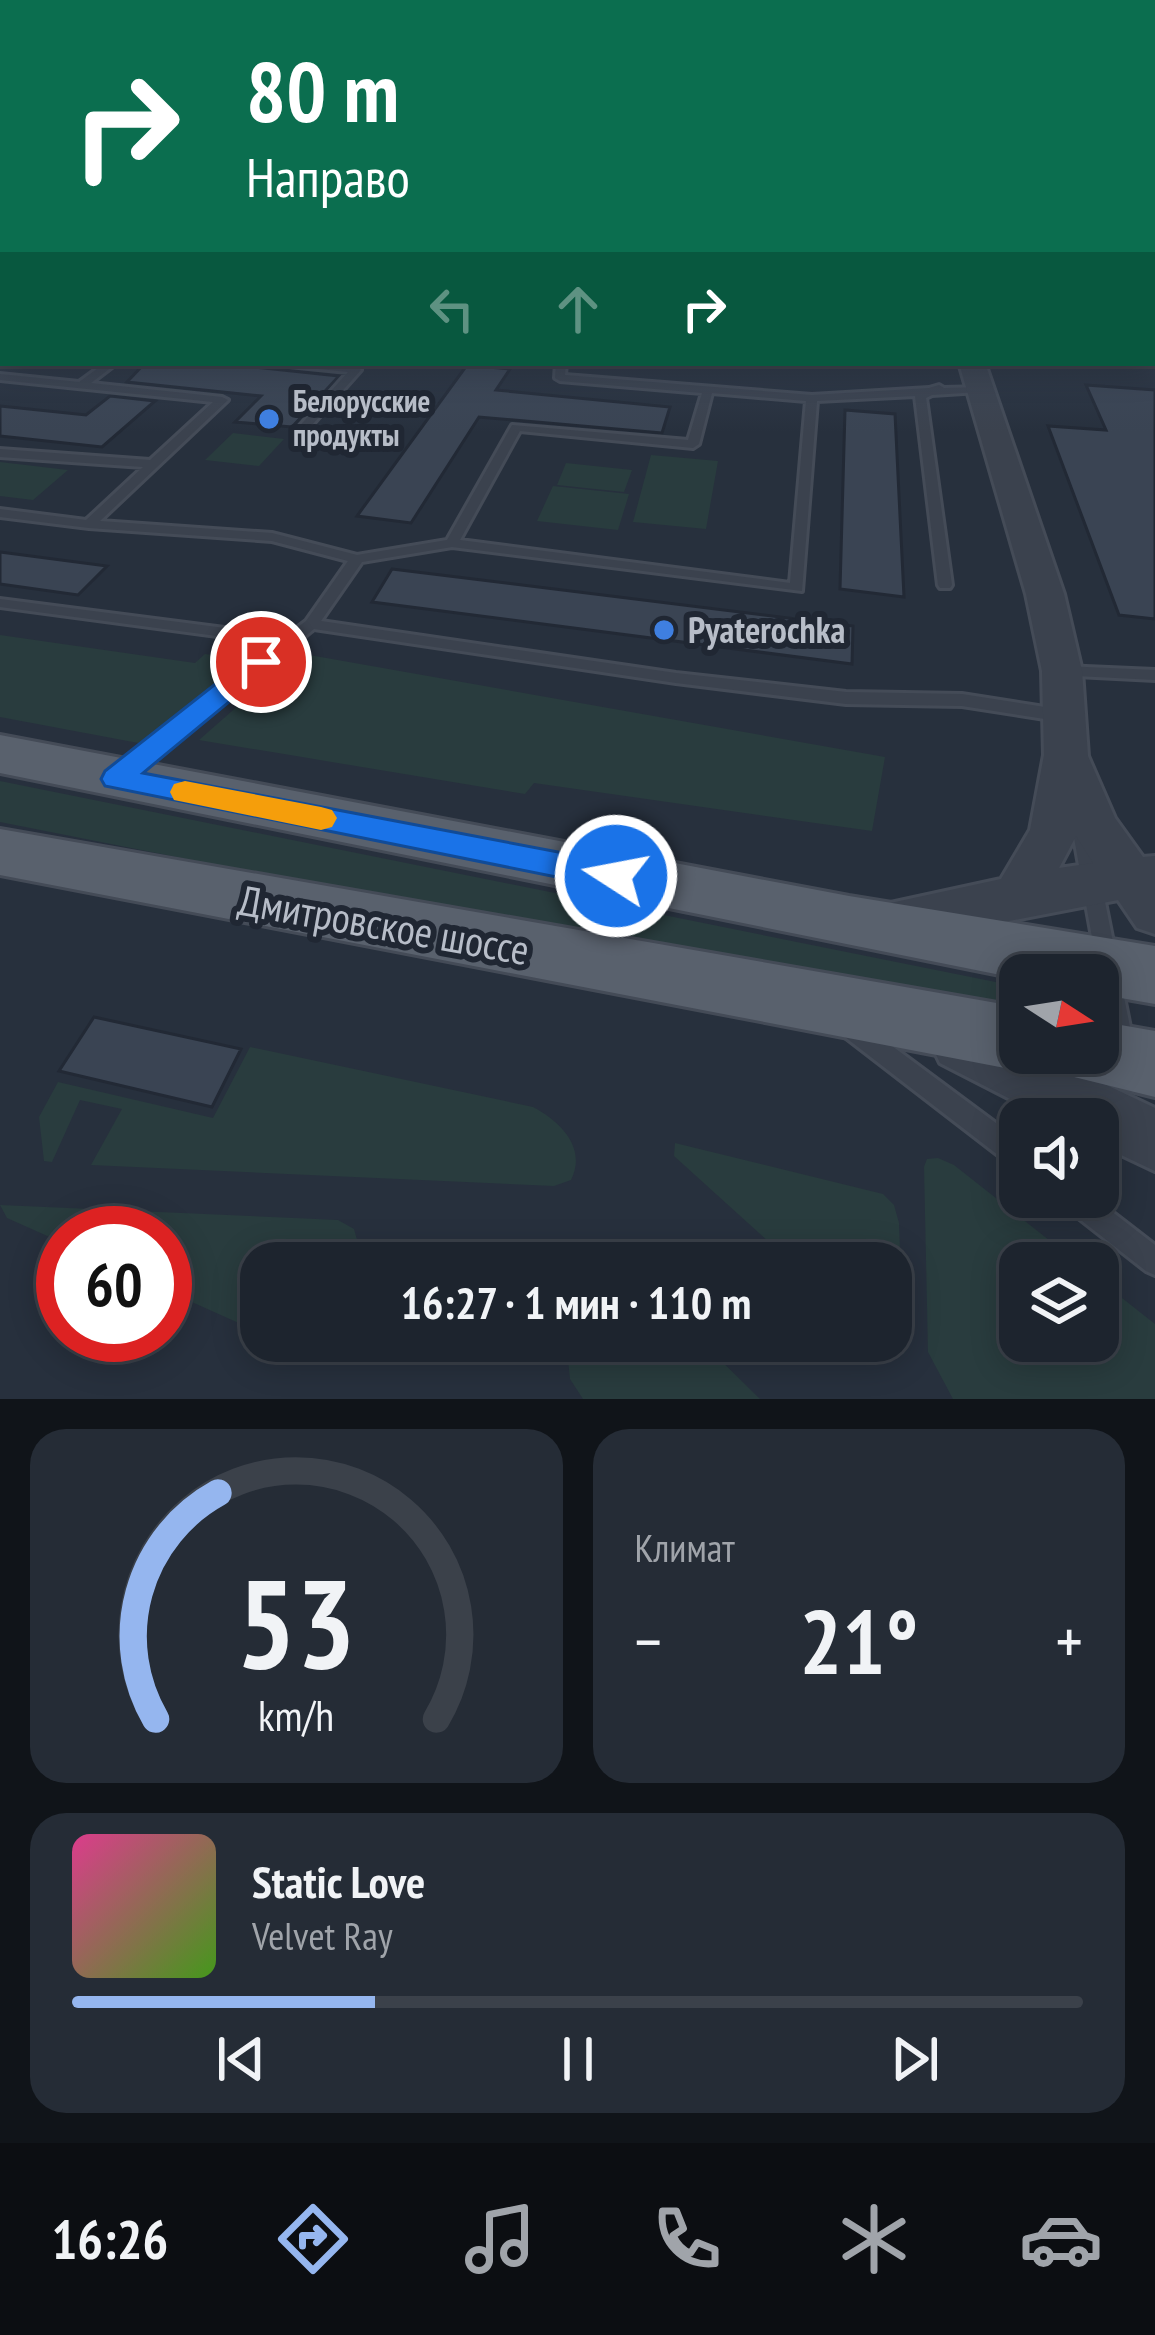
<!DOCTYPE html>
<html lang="ru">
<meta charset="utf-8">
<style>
:root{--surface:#1d242e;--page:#252c36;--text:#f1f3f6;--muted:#a0a4aa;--line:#3b414a;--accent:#95b6ef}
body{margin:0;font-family:"PT Sans Narrow",sans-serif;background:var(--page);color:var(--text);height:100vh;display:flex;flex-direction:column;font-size:45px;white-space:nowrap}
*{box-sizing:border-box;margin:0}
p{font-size:39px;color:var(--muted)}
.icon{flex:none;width:66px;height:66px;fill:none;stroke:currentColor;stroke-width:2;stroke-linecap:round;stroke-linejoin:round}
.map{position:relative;height:1399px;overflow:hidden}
.drawer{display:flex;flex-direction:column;gap:30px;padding:30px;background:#101419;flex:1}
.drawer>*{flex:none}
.top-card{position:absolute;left:0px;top:0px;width:1155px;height:366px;box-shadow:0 6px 30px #0003,0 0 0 3px var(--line);background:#0b6e4f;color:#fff;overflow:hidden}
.needle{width:78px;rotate:102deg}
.fabs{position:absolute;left:999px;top:954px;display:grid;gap:24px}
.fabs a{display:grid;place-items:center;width:120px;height:120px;border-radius:24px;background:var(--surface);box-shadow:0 6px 30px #0003,0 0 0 3px var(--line);font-size:60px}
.speed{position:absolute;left:36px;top:1206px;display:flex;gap:24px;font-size:60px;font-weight:700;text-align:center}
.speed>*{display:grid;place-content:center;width:156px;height:156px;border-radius:50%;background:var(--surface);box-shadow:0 6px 30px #0003,0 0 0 3px var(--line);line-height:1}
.speed .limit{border:18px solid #d22;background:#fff;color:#111}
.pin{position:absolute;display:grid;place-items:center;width:102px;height:102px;color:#fff;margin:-51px;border:6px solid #fff;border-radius:50%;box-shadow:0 3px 12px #0007}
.me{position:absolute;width:132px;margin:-66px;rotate:281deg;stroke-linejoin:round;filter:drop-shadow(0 0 9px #0008)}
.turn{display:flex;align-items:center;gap:42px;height:252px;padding:0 48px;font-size:54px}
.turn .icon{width:156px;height:156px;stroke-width:2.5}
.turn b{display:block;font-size:84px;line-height:102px}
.lanes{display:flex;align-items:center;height:114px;padding:0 48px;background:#0003;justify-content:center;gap:60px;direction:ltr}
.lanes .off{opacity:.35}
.big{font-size:90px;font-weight:700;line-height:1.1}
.drawer .widget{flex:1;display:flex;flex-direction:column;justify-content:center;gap:18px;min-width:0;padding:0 42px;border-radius:36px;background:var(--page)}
.drawer .dial{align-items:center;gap:0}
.dial svg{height:312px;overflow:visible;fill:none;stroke:var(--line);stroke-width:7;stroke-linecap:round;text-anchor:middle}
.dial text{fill:var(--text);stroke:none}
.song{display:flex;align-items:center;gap:36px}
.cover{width:144px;height:144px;border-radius:18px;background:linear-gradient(135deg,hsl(330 70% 55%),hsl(100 70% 35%))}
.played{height:12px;border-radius:6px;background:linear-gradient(90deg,var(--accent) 30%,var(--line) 30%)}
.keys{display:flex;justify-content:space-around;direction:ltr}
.heat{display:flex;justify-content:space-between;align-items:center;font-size:66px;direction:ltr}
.drawer .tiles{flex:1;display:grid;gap:30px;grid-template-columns:1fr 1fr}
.widget:last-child{grid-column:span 2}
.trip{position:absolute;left:240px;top:1242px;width:672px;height:120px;border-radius:36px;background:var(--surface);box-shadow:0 6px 30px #0003,0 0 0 3px var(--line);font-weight:700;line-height:120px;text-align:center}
.tabs{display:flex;height:192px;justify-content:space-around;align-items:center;background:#0c0e12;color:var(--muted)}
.tabs .icon{width:84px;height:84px}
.tabs .current{color:var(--accent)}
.tabs b{font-size:54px;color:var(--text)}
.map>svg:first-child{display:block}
</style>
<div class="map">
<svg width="1155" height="1399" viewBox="0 0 1155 1399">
<rect width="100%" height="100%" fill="#27303d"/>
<path fill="#293c3e" d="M233 433 284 439 259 466 205 460Z
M651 455 718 461 706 529 633 522Z
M0 462 68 470 33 500 0 496Z
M566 463 632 470 624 492 557 485Z
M553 486 629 494 618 530 537 521Z
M0 635 195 663 205 654 255 661 149 745 0 717Z
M298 653 885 757 872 831 534 783 525 794 199 740Z
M0 781 1020 987V1008L272 876 0 822Z
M250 1047 533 1107C561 1122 587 1148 571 1180L554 1186 91 1165 122 1109 80 1100 52 1162 44 1161 39 1117 58 1082 213 1118Z
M675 1143 883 1194 894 1205 899 1223 903 1336 894 1344 881 1341H891V1263H792L674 1156Z
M938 1158 954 1165 1078 1263H1020V1341H1098V1279L1155 1324V1399H953L928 1352 924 1167 927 1159Z
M0 1205 338 1220 354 1229 359 1247 356 1263H261V1333L165 1290V1233H63V1243L7 1218Z
M566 1341H701L760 1399H583L570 1379Z"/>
<path fill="#3a4453" stroke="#222935" stroke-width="3" d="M145 363H215L339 376 292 427 235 422 261 396 127 382Z
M467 365 510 369 496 390 670 407 662 433 479 417 411 523 357 516Z
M1086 385 1155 390V619L1119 615 1048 426 1106 430Z
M110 396 155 401 102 447 0 436V406L86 415Z
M845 410 895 414 904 597 840 589Z
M0 552 107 566 78 595 0 584Z
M392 569 853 626 852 664 372 602Z
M94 1017 241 1049 212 1107 59 1071Z"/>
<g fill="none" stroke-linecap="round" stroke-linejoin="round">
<defs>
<path id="service" d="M0 262 3 263V269L0 268Z
M1152 305 1155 306V315L1152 314Z
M1155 330V336L1152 337V331Z
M105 363H117L91 383 222 397 228 400 100 521 272 533 357 555 447 540 512 425 688 440 702 393 560 381 555 378 556 363H566L565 375 812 395 929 388 939 385 944 388 983 387 984 389 979 392 932 395 926 398 952 585 950 588H940L938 585 915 396 817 401 802 591 452 547 362 562 321 621 676 673 846 692 962 694 1064 710 1072 716 1064 722 962 706 846 704 676 683 314 629 128 779H116L113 774 116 769 276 644 0 607V599L286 636 306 621 348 561 272 541 89 528 0 517V509L86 520 143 467 0 457V449L150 460 213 402 0 380V374L79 382ZM712 393 806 401 790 583 460 540 520 431 693 448 699 444Z
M284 363 356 367 361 370 304 434H296V430L348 372 289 366Z
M992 363H1058L1053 366H997Z
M1063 666 1155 670V680L1057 675 1055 671 1057 667Z
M1082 825 1089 827 1091 832 1133 1042 1130 1049 1122 1052 1114 1049 1111 1042 1073 832 1075 827Z
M853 1020 861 1023 1020 1141V1168L1011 1165 845 1037 842 1030 845 1023Z
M1059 1197H1093L1155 1245V1275L1146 1271 1063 1206Z"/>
<path id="tertiary" d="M959 363H985L1064 594 1082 671 1088 756 1115 818 1143 857 1155 856V934L1137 928 1118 900 890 944 872 937 864 922 872 907 1001 879 1030 830 1044 755 1042 671 1026 594ZM1076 836 1093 863 1059 868Z
M960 1017 1020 1044V1053H1039L1155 1108V1171L1098 1144V1119H1049L940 1063 931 1044 940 1025Z"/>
<path id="primary" d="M0 735 849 896 1155 946V1004L1098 994V975H1020V979L0 773Z
M0 829 1020 1007V1053H1049L1045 1062 1020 1071 0 875Z
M1098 1021 1155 1031V1097L1070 1076 1060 1053H1098Z"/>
</defs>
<use href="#service" stroke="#444b57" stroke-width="6"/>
<use href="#tertiary" stroke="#444b57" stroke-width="6"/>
<use href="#primary" stroke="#444b57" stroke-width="6"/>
<use href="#service" fill="#3b424e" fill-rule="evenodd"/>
<use href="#tertiary" fill="#3b424e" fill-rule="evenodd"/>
<use href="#primary" fill="#59616d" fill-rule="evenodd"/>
</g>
<linearGradient id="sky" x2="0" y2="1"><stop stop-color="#151a22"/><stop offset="0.55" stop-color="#414e62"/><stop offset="1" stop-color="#414e62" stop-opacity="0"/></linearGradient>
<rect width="1155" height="432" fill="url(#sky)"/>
<path fill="#1a73e8" stroke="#114b97" stroke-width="3" d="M261 654 270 656 274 662 270 668 143 773 616 863 628 867 632 876 628 885 616 889 105 786 101 779 105 771 251 656Z"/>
<path fill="#f59e0b" d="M185 781 321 807 332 810 337 818 332 827 321 830 174 800 170 792 174 784Z"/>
<g fill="#3f7fe0" stroke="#202733" stroke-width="4.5">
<circle cx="269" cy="419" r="12"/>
<circle cx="664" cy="630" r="12"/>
</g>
<g text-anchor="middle" stroke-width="12" stroke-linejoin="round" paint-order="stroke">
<g font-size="30" font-weight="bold" fill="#b7bdc8" stroke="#202733" text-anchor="start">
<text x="293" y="412">Белорусские<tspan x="293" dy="34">продукты</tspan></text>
</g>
<g font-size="36" font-weight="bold" fill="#b7bdc8" stroke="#202733" text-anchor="start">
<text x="688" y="643">Pyaterochka</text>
</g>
<g font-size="42" fill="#b7bdc8" stroke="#202733">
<text transform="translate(384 925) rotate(10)" y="15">Дмитровское шоссе</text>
</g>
</g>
</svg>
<div class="fabs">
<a><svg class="needle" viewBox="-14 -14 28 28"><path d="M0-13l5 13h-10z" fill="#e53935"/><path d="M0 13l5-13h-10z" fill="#a0a4aa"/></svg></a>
<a><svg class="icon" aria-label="sound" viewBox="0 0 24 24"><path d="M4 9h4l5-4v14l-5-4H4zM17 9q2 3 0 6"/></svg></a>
<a><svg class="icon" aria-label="layers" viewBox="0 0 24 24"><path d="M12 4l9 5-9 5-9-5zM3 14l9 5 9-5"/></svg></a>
</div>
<div class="speed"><div class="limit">60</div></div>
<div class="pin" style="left:261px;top:662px;background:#d93025"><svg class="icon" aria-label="arrive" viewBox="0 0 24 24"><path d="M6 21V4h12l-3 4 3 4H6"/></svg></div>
<svg class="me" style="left:616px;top:876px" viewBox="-20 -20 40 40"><circle r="17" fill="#1a73e8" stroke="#fff" stroke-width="3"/><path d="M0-11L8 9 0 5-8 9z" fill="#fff"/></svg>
<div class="trip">16:27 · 1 мин · 110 m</div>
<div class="top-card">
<div class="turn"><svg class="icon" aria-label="right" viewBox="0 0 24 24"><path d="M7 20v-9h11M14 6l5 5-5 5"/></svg><div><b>80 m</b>Направо</div></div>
<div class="lanes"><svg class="icon off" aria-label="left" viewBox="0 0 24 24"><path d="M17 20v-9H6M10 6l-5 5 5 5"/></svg><svg class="icon off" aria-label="ahead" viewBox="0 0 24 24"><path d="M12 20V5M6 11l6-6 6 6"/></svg><svg class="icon" aria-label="right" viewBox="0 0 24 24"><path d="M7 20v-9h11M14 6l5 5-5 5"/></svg></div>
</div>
</div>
<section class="drawer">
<div class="tiles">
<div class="widget dial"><svg viewBox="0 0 100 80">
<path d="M14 69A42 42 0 1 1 86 69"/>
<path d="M14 69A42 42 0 0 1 30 11" stroke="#95b6ef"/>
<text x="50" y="56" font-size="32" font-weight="700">53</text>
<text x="50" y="72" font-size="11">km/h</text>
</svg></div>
<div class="widget"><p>Климат</p>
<div class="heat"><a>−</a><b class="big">21°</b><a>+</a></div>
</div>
<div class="widget">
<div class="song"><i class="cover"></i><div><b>Static Love</b><p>Velvet Ray</p></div></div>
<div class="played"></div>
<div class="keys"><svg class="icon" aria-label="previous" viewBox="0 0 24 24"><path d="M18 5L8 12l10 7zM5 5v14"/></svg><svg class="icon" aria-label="pause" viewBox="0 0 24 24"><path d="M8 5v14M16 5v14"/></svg><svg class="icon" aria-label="next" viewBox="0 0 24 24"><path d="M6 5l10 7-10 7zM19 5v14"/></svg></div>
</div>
</div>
</section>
<nav class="tabs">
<b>16:26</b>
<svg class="icon current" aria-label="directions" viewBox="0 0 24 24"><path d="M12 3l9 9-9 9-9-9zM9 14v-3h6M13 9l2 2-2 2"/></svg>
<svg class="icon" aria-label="music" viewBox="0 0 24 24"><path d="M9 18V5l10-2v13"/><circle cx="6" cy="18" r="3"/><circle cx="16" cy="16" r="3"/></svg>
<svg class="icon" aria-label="phone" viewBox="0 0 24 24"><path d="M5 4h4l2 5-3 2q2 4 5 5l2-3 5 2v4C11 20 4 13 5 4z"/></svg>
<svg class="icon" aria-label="climate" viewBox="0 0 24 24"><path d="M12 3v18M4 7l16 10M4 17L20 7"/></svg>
<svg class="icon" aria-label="car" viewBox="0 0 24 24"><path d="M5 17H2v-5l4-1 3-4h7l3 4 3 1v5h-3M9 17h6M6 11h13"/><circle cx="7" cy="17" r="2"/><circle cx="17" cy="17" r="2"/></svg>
</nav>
